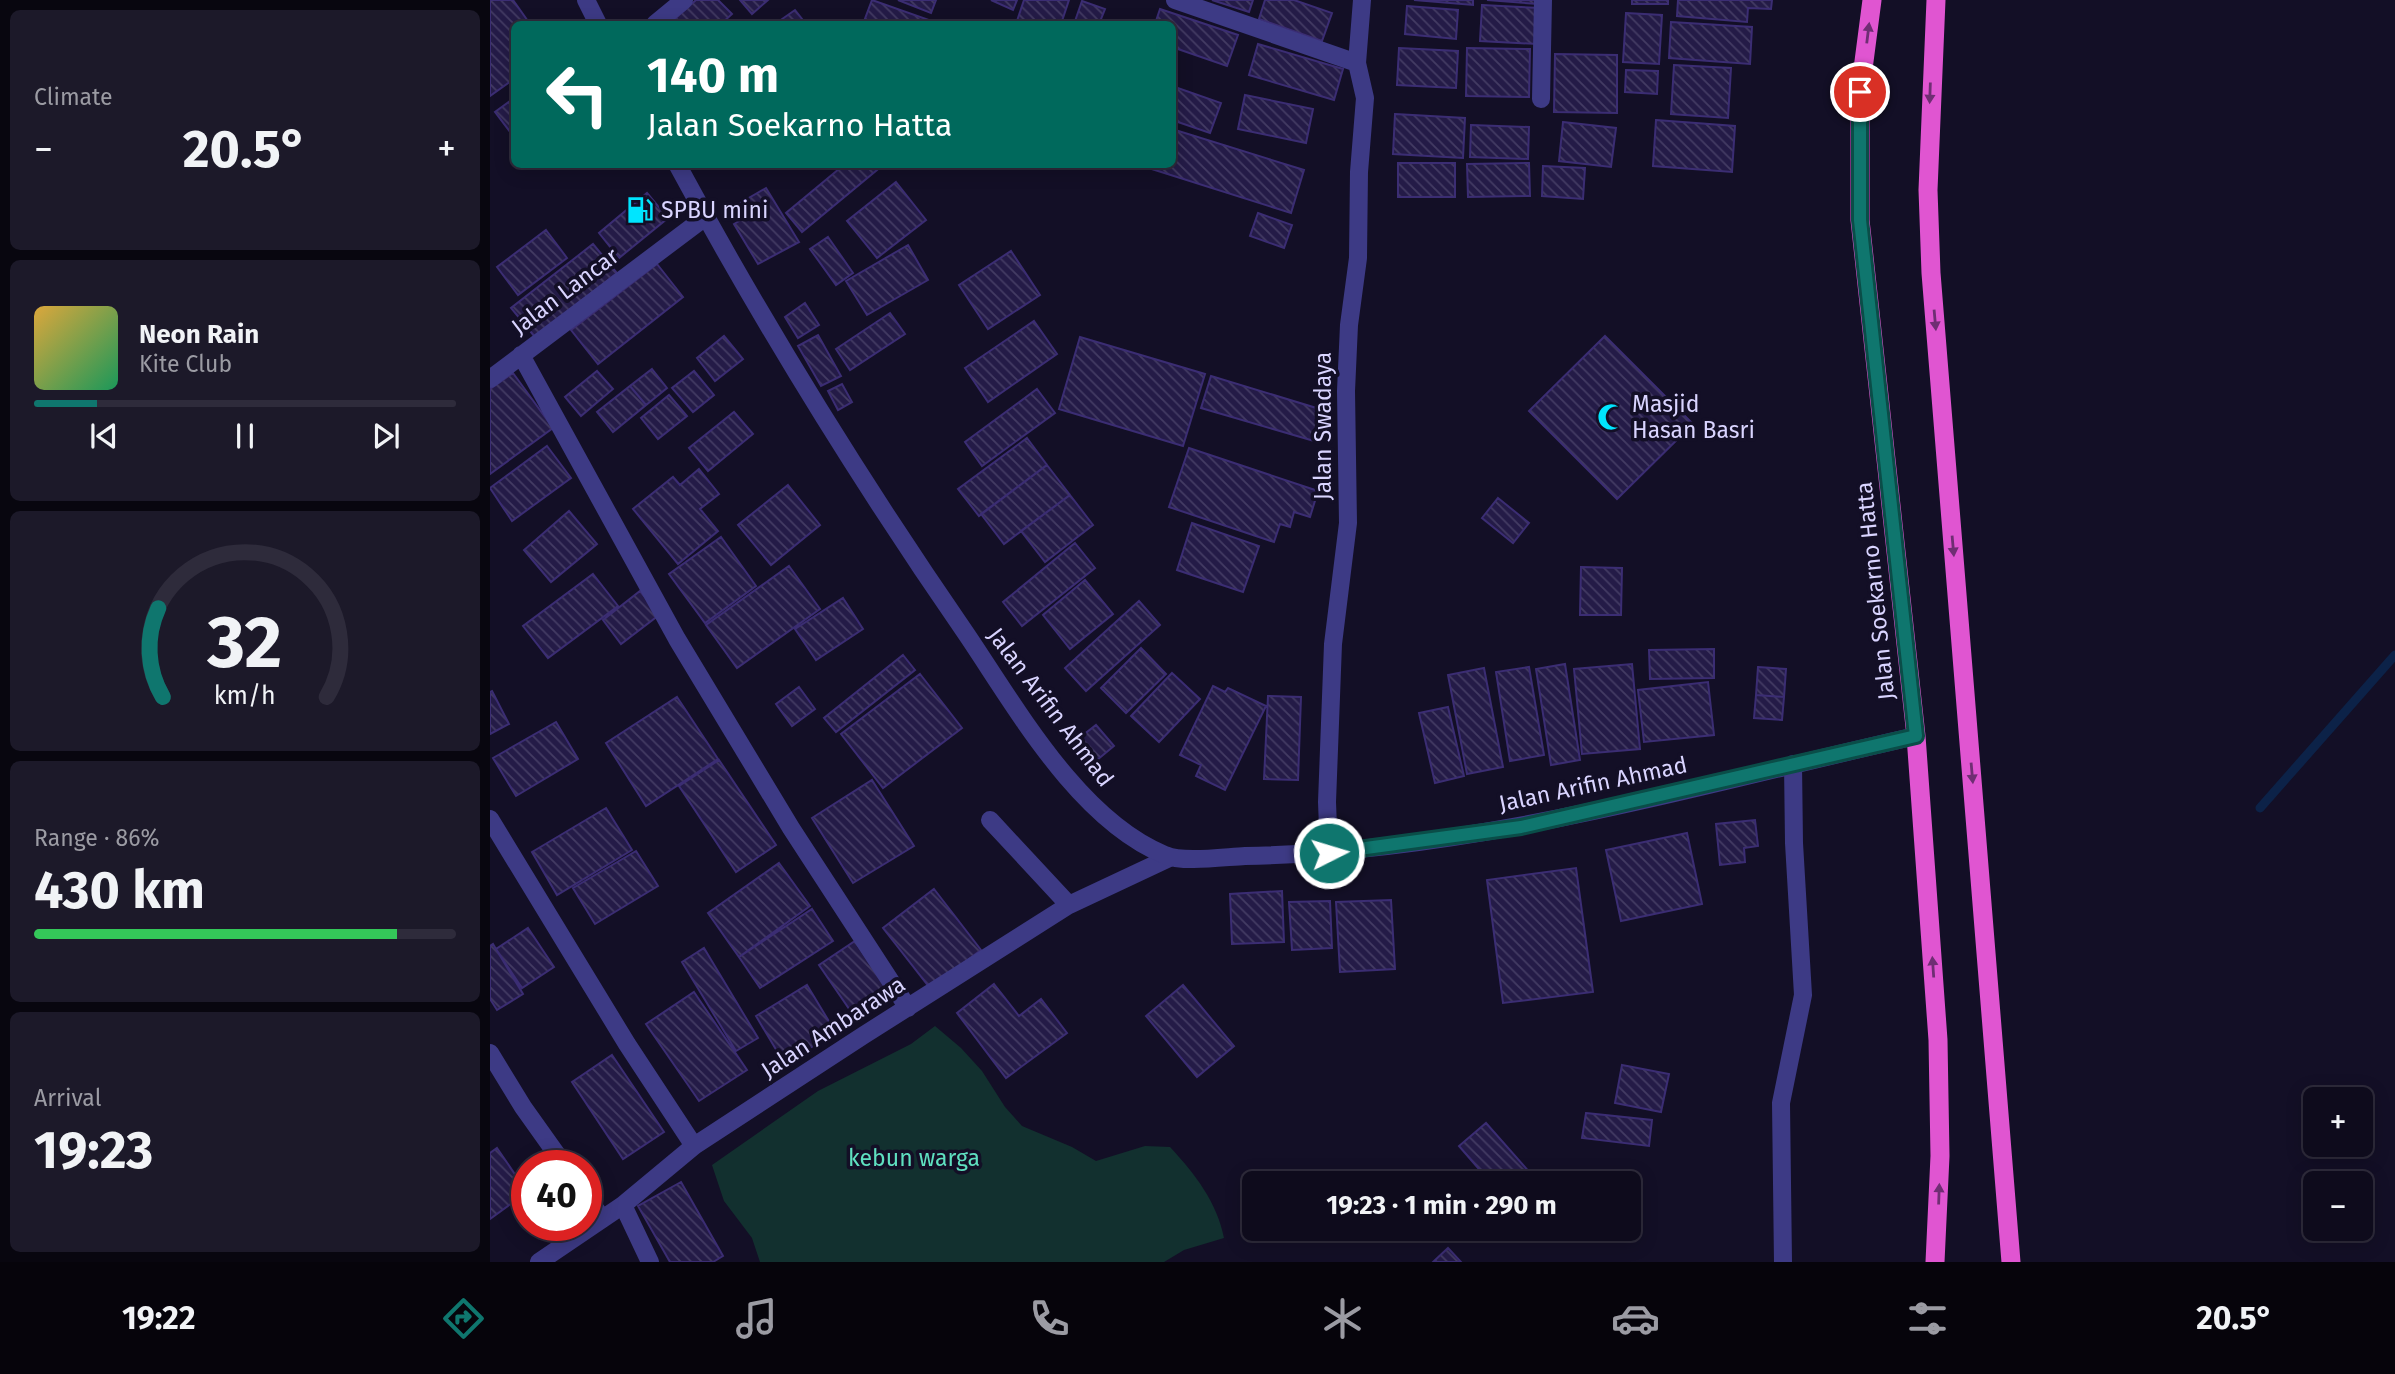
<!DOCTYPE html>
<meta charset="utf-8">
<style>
:root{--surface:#0e0b1c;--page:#1c1929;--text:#f1f3f6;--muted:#9b9ba3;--line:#2e2b3b;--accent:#0f766e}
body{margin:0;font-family:"Fira Sans",sans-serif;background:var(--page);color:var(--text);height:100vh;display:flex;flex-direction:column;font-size:26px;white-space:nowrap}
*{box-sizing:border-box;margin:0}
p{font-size:23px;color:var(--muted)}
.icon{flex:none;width:38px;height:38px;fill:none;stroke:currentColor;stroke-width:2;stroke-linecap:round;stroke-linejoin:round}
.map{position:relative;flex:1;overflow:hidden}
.sheet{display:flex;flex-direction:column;gap:10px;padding:10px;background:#08060f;width:490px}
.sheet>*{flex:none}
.banner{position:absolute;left:21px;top:21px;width:665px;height:147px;border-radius:10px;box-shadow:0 4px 18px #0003,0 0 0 2px var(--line);background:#00695c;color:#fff;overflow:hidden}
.buttons{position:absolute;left:1813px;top:1087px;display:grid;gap:14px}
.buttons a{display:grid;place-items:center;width:70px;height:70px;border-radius:10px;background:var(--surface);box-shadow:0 4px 18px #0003,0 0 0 2px var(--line);font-size:35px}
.speed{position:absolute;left:21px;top:1150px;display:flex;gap:14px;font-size:35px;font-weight:700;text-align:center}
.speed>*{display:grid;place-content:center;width:91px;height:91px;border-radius:50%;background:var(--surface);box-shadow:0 4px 18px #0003,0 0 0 2px var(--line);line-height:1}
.speed .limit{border:10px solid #d22;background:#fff;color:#111}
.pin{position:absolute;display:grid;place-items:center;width:60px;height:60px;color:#fff;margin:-30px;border:4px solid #fff;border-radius:50%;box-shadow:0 2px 7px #0007}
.me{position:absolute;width:77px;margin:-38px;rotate:85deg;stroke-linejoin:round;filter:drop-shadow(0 0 5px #0008)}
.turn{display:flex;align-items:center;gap:24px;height:147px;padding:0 21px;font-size:32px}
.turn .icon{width:91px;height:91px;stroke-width:2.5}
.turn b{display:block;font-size:49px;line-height:60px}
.big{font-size:52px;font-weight:700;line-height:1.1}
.sheet .card{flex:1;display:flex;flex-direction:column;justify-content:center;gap:10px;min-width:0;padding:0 24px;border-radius:10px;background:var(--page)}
.sheet .dial{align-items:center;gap:0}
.dial svg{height:182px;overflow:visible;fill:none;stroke:var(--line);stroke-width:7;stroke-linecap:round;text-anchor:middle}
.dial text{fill:var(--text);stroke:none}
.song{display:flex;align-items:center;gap:21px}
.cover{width:84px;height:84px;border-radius:10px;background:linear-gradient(135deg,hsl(40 70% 55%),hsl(150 70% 35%))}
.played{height:7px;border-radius:4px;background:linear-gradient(90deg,var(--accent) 15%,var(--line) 15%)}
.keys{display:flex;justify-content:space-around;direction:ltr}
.heat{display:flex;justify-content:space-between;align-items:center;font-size:38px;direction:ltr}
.charge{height:10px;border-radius:5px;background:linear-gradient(90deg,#34c759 86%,var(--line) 0)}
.trip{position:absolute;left:752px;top:1171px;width:399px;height:70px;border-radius:10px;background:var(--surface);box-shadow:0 4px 18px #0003,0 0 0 2px var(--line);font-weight:700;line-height:70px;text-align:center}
.tab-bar{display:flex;height:112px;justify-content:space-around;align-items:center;background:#06040b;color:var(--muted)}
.tab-bar .icon{width:49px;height:49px}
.tab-bar .current{color:var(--accent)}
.tab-bar b{font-size:32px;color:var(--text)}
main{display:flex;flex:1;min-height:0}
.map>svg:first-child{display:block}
</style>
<main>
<section class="sheet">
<div class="card"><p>Climate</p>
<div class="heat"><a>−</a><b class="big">20.5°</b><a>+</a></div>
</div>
<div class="card">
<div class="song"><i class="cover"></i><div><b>Neon Rain</b><p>Kite Club</p></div></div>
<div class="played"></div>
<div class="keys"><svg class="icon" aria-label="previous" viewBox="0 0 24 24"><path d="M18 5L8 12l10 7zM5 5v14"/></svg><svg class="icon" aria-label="pause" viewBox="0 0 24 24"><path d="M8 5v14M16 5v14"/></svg><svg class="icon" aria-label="next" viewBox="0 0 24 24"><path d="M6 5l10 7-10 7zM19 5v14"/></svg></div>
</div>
<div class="card dial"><svg viewBox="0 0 100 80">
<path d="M14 69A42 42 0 1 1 86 69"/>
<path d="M14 69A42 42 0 0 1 12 30" stroke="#0f766e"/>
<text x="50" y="56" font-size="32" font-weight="700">32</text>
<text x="50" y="72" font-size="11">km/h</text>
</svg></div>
<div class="card"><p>Range · 86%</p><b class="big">430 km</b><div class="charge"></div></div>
<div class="card"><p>Arrival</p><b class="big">19:23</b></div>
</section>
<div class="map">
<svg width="1905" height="1262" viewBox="0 0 1905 1262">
<defs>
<pattern id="building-back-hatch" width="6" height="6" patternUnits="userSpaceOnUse" patternTransform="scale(1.75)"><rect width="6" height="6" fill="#241b47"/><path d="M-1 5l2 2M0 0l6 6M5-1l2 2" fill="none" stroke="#433b63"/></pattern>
</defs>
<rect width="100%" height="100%" fill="#130f26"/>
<path fill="#12302f" d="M445 1026 471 1048 492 1071 515 1107 532 1126 582 1147 606 1161 655 1146 680 1147C705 1174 727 1202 734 1238L694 1250 674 1262H270L262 1238 234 1201 222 1165 328 1091 421 1044Z"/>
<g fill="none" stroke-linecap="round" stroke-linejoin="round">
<path stroke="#0c2248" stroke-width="9" d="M1770 808 1905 655"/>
</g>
<path fill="url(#building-back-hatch)" stroke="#3b2d73" stroke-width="2" d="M0 0H23L40 24H24V79L0 96Z
M206 0H228L242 14 231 24H179Z
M250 0H278L262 14Z
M382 0 439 20 437 24H373Z
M408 0H446L441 13Z
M501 0H527L523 10Z
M534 0H579L571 24H526Z
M722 0H763L759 12Z
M775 0H804L842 13 832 41 769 19Z
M924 0H983V5Z
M997 0H1047V4Z
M1142 0H1178V4H1142Z
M1188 0H1282L1281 9 1258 8 1257 22 1187 16Z
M592 1 615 9 609 24H584Z
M992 5 1049 8 1047 44 990 41Z
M917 6 968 10 966 39 915 34Z
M670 9 748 35 737 66 682 47V24H665Z
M305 10 316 24H285Z
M1136 13 1172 15 1169 64 1133 62Z
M1181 22 1262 27 1260 64 1179 58Z
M768 44 853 69 844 100 759 75Z
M909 48 968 51 966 88 907 85Z
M977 48 1040 49 1039 97 976 96Z
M1065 54 1127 55V113L1064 112Z
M1184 65 1241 68 1238 118 1181 114Z
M1136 70 1168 71 1167 94 1135 92Z
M682 86 731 103 720 133 682 120Z
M755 95 823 109 816 143 748 129Z
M24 98V137L5 112Z
M905 114 975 118 973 158 903 154Z
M1166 120 1245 126 1242 172 1163 166Z
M1073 122 1126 128 1121 167 1069 161Z
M981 125 1039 127 1038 159 980 157Z
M682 129 814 170 801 213 649 165 682 164Z
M908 163H965V197H908Z
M1039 163 1040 196 978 197 977 164Z
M355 164H383L387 170 312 232 296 213Z
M1053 166 1095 168 1093 199 1052 196Z
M406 182 436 220 387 258 357 221Z
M276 188 309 242 268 264 244 224 258 216 250 203Z
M157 193 178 218 129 258 109 233Z
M768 213 802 225 794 248 760 236Z
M56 230 77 258 28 295 7 267Z
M338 237 363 273 346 285 320 249Z
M103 244 127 273 45 337 21 308Z
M418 245 438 280 377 315 356 281Z
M521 251 550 295 498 329 469 285Z
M167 264 193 297 108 364 81 330Z
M315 303 329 325 308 338 295 317Z
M400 313 415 334 360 370 346 349Z
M544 321 567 354 498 402 475 368Z
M328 335 351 376 331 386 308 346Z
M234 336 253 359 225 381 207 358Z
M1115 336 1203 424 1127 499 1039 411Z
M590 337 715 374 693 446 569 409Z
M162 369 177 388 156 405 140 386Z
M107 371 123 389 91 416 75 397Z
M204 371 224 395 203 412 182 388Z
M23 373 63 428 0 474V389Z
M721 376 833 410 824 441 711 408Z
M352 384 362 402 348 410 338 391Z
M140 386 156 405 123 432 107 412Z
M547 389 565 413 492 466 475 442Z
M179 395 197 416 168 439 151 418Z
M244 412 263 434 218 471 199 448Z
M537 438 557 465 489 516 468 489Z
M57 446 81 478 22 521 0 488Z
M699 448 828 491 820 517 804 512 800 527 790 524 784 542 679 507Z
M557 465 580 495 514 544 491 514Z
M209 469 229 494 210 509 228 531 188 564 143 509 183 477 190 485Z
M298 485 330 525 281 565 248 525Z
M580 495 603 525 555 562 531 531Z
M1008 498 1039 523 1023 543 992 518Z
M79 511 107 544 61 582 34 550Z
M702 523 769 546 753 592 687 570Z
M231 537 266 586 215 623 179 574Z
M585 543 605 568 532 626 513 602Z
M299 566 330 609 247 668 216 625Z
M1091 567 1132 568 1131 615H1090Z
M103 574 128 606 58 658 33 626Z
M595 580 623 614 580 649 553 615Z
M150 591 169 615 131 644 113 620Z
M353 598 373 629 326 660 305 629Z
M649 601 670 625 596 691 575 668Z
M651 648 676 674 636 713 611 688Z
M1224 649V678L1160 679 1159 650Z
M413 655 425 670 346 732 334 718Z
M1075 664 1090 760 1061 765 1046 669Z
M1142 664 1150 749 1092 754 1084 669Z
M1039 667 1054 755 1020 761 1006 672Z
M1268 667 1296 669 1294 697 1266 695Z
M994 668 1013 767 977 774 958 675Z
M682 673 710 699 669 742 641 716Z
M430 674 472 728 393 788 351 734Z
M1218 682 1224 735 1154 742 1148 690Z
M723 686 735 692 738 688 776 706 735 790 706 776 711 765 690 755Z
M309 687 325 709 302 726 286 704Z
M2 691 19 724 0 734V692Z
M1266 695 1294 697 1292 720 1264 718Z
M778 696 811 697 808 780 774 779Z
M187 697 228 759 156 806 116 743Z
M958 707 974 776 945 783 929 713Z
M66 722 88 759 26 796 3 758Z
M606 725 624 746 601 765 583 743Z
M229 760 286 845 246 872 189 786Z
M382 780 424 846 363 883 322 818Z
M116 808 142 850 67 895 42 852Z
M1265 820 1268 846 1254 848 1255 862 1230 865 1226 824Z
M1197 833 1212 904 1131 921 1116 850Z
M146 851 168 886 105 924 83 888Z
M289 863 320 906 249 957 218 913Z
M1086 868 1103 992 1013 1003 997 880Z
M444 889 491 950 440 988 393 928Z
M792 891 794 942 742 944 740 894Z
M901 900 905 969 850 972 846 902Z
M840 901 842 948 802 950 799 902Z
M322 909 343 941 270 988 249 957Z
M38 928 64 967 32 988 6 949Z
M365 941 402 996 366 1019 329 965Z
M3 944 33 994 7 1010 0 999V946Z
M214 948 268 1038 246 1051 192 962Z
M504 984 529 1016 551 999 577 1033 516 1078 467 1013Z
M317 985 346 1033 294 1063 266 1016Z
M693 985 744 1046 707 1077 656 1016Z
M204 992 257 1070 209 1101 156 1024Z
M122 1055 174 1132 133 1159 82 1082Z
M1132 1065 1179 1074 1171 1112 1125 1103Z
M1096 1113 1162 1120 1159 1146 1092 1138Z
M996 1123 1049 1183H1001L969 1146Z
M7 1148 37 1192 0 1219V1153Z
M191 1182 233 1256 223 1262H180L148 1206Z
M958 1248 971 1262H943Z"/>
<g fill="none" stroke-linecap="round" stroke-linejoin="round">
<path stroke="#3d3a85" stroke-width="18" d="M685 0 867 63
M165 24 194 0
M1051 99 1053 0
M31 355 187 639 301 828 418 1008
M0 379 214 218
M0 819 137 1044 204 1146
M500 820 579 905
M839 853 837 802 843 644 858 523 856 391 859 325 868 258 869 172 875 98 867 63 872 0
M0 1053 33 1107 75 1166
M96 1196 112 1218
M133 1205 160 1262
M49 1262 133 1205 204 1146 374 1035 579 905 679 858
M1293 1262 1291 1103 1313 995 1304 843 1303 764"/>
<path stroke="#3d3a85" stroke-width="18" d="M96 0 108 24
M187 164C275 327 372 483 477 635 527 709 589 820 675 855 692 863 734 857 755 856 983 852 1205 786 1426 736"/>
<path stroke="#e055d1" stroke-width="19" d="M1382 0 1370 92V220L1426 736 1448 1040 1450 1156 1445 1262
M1446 0 1438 190 1441 273 1521 1262"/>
</g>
<defs><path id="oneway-solid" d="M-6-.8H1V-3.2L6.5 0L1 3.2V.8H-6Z" transform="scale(1.75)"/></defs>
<g fill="#6f2e73">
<use href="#oneway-solid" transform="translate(1378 33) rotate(-83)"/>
<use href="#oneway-solid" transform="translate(1440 93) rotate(92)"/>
<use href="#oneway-solid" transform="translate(1445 320) rotate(85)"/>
<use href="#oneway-solid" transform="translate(1463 546) rotate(85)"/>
<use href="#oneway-solid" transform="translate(1482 773) rotate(85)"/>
<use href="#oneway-solid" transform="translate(1443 967) rotate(-94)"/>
<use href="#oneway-solid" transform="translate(1449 1194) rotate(-88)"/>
</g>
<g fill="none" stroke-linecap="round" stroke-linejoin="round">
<defs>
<path id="route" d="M839 853 1031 827 1426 736 1370 220V92"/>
</defs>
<use href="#route" stroke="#0a4d48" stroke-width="18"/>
<use href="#route" stroke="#0f766e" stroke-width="12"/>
</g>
<defs>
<symbol id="fuel-bare" viewBox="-9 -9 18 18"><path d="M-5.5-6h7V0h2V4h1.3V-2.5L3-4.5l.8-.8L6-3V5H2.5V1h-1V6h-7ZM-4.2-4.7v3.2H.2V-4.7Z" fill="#00e5ff" stroke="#130f26" stroke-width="2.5" paint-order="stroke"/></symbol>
<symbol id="mosque-bare" viewBox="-9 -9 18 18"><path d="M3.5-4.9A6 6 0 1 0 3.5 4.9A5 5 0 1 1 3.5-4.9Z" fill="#00e5ff" stroke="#130f26" stroke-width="2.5" paint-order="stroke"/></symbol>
</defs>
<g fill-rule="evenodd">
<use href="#fuel-bare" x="131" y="191" width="38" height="38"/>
<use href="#mosque-bare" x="1102" y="398" width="38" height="38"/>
</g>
<g text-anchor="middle" stroke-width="7" stroke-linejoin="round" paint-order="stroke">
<g font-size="23" fill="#d9d4ff" stroke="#130f26" text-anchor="start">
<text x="171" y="218">SPBU mini</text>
<text x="1142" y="412">Masjid<tspan x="1142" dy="26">Hasan Basri</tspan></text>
</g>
<g font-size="23" fill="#d9d4ff" stroke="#130f26">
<text transform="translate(75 291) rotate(-37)" y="8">Jalan Lancar</text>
<text transform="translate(833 426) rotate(-90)" y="8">Jalan Swadaya</text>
<text transform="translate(1385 591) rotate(-96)" y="8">Jalan Soekarno Hatta</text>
<text transform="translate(561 707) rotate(53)" y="8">Jalan Arifin Ahmad</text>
<text transform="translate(1103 784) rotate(-12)" y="8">Jalan Arifin Ahmad</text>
<text transform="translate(343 1027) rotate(-33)" y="8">Jalan Ambarawa</text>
</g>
<g font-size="23" fill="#5fe0c0" stroke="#130f26">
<text x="424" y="1166">kebun warga</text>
</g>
</g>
</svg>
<div class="buttons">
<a>+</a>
<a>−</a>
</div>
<div class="speed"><div class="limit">40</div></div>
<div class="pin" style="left:1370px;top:92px;background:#d93025"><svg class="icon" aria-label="arrive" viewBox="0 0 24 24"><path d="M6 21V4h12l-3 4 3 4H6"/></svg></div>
<svg class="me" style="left:839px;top:853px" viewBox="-20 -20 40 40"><circle r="17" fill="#0f766e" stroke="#fff" stroke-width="3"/><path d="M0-11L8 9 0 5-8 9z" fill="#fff"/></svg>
<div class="trip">19:23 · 1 min · 290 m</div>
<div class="banner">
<div class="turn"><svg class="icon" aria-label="left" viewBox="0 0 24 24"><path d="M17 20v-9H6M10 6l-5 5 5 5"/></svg><div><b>140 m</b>Jalan Soekarno Hatta</div></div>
</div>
</div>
</main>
<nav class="tab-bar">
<b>19:22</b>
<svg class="icon current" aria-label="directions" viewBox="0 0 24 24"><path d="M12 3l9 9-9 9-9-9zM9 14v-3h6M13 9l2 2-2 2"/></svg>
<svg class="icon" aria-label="music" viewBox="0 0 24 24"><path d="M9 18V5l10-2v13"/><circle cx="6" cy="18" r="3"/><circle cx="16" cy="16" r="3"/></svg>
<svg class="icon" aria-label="phone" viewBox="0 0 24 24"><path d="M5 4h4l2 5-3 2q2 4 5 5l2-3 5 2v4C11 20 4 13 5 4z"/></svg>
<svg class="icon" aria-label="climate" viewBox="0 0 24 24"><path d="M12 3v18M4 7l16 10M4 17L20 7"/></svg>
<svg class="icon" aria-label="car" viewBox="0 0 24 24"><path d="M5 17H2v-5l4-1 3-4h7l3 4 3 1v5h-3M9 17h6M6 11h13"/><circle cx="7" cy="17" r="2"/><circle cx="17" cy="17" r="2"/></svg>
<svg class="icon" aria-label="filters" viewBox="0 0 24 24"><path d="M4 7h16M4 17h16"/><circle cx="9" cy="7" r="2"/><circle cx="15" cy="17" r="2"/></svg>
<b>20.5°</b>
</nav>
